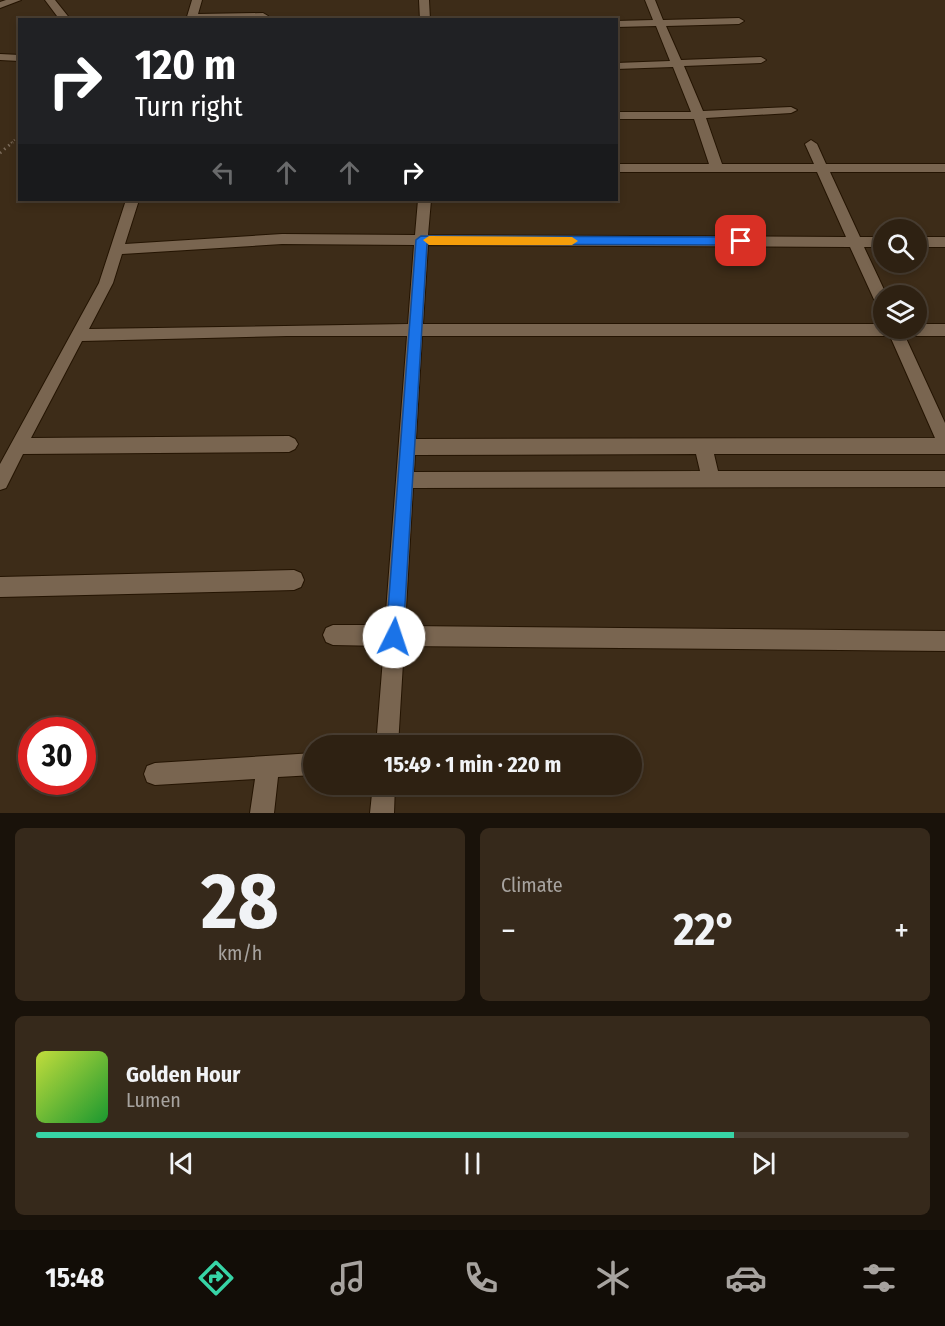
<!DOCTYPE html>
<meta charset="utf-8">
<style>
:root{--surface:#2e2112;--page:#36291b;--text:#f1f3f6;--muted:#a7a39f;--line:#493e32;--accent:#37d4a6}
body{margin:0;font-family:"Fira Sans Condensed",sans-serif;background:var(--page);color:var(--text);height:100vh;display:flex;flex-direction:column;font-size:22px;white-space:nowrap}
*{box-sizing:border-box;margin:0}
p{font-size:20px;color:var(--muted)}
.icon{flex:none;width:33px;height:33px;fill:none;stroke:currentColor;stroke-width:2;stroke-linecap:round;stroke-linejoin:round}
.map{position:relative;height:813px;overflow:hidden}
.details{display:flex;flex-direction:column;gap:15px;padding:15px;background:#19120a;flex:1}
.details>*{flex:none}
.top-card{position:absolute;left:18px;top:18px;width:600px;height:183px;border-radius:0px;box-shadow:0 3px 9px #0003,0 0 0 2px var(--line);background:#202124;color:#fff;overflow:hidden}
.controls{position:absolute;left:873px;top:219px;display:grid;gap:12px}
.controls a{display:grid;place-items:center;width:54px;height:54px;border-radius:50%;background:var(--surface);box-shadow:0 3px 9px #0003,0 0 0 2px var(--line);font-size:30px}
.speed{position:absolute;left:18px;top:717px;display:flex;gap:12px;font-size:30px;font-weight:700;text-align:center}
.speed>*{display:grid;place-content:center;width:78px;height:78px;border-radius:50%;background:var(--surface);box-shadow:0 3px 9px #0003,0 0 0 2px var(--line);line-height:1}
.speed .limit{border:9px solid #d22;background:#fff;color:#111}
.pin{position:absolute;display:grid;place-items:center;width:51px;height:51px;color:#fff;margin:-26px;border-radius:12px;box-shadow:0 3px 9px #0006}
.me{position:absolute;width:66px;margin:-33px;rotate:4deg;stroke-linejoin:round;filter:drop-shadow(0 0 4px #0008)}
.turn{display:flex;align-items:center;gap:21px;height:126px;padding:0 18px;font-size:27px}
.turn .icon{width:78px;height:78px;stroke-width:2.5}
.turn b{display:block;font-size:42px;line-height:51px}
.lanes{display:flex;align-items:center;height:57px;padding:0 18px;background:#0003;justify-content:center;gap:30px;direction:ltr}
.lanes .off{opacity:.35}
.big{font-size:45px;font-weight:700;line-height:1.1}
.details .tile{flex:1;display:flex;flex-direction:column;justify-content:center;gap:9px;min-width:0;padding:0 21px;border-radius:9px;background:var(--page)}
.details .dial{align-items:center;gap:0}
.dial b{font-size:78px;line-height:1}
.song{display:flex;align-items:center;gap:18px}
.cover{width:72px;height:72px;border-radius:9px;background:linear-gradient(135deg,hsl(70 70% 55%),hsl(130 70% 35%))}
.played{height:6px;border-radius:3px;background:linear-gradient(90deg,var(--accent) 80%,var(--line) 80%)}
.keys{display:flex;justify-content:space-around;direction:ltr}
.heat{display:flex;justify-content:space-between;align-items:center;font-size:33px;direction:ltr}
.details .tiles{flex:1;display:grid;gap:15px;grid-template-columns:1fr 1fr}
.tile:last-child{grid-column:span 2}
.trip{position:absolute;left:303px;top:735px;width:339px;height:60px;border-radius:30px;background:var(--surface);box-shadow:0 3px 9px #0003,0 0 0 2px var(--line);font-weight:700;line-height:60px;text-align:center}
.menu{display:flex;height:96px;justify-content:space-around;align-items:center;background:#120d07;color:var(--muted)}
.menu .icon{width:42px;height:42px}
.menu .selected{color:var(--accent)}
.menu b{font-size:27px;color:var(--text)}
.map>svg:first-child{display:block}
</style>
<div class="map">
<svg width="945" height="813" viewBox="0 0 945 813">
<rect width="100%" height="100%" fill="#3d2c18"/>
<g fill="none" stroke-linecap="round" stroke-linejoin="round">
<defs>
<path id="minor" d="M6 0H21L0 8V2Z
M45 0H55L71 20H60Z
M192 0H202L198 14 263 13 268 16 263 19 186 20Z
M419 0H429L430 20H420Z
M645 0H655L663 20 739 18 744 21 739 24 666 26 681 60 761 57 766 60 761 63 684 66 703 111 791 107 797 110 791 113 706 118 722 164H814L805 144 811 140 817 144 826 164H945V172H830L860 237H884V247H864L887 296H884V311L877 306 850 247 428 245 423 324H884V328H916V324H945V336H905L945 423V454H714L718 471H945V487L413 488 405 626 945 631V651L404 646 398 746H376L384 646 333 645 326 642 323 635 326 628 333 625H385L407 336H287L82 341 31 438 289 436 295 439 298 444 295 449 289 452 23 454 6 488 0 490V464L99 283 126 200H139L125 244 282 234 415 235 418 200H431L428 235 846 237 817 172H616V164H709L694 119H616V112H691L673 67 616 69V63L670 61 656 26 616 27V21L653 20ZM282 244 414 245 408 324 89 329 113 283 122 254ZM422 336H890L935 438 416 439ZM696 454 700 471 414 472 415 455Z
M0 54 20 55V61L0 60Z
M916 237H945V247H916Z
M294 570 301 573 304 580 301 587 294 590 0 597V577Z
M314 753V775L278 777 274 813H250L255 779 155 785 147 782 144 774 147 766 155 763Z
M373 784H395L394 813H370Z"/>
</defs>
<use href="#minor" stroke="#241402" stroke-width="2"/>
<path stroke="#7a6a59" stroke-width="2" stroke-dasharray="1 3" stroke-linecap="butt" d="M11 143 20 135"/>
<path stroke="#7a6a59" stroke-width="3" stroke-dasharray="1.5 4" stroke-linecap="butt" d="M0 153 13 142"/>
<use href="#minor" fill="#796550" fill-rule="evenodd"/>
</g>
<path fill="#1a73e8" stroke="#114b97" stroke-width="1.5" d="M421 236 741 237 746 241 741 245 427 244 403 637 400 643 394 645 388 643 386 637 416 240Z"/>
<path fill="#f59e0b" d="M429 236 572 237 578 241 572 245H429L423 240Z"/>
</svg>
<div class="controls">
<a><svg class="icon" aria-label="search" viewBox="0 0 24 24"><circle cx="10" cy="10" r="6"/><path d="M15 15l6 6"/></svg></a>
<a><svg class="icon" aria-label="layers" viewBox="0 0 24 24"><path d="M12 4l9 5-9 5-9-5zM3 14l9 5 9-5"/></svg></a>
</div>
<div class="speed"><div class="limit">30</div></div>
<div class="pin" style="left:741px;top:241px;background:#d93025"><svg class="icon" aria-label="arrive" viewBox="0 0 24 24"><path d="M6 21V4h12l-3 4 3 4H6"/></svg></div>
<svg class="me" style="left:394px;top:637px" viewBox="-20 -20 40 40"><circle r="19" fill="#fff"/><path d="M0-13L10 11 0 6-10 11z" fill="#1a73e8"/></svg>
<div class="trip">15:49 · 1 min · 220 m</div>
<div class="top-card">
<div class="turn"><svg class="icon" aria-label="right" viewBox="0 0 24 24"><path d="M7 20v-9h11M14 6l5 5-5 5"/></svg><div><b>120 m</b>Turn right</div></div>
<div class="lanes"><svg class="icon off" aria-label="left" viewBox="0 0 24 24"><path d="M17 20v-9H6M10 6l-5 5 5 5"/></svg><svg class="icon off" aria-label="ahead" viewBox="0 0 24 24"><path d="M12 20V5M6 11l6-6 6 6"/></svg><svg class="icon off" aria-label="ahead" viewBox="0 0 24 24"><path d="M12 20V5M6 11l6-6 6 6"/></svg><svg class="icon" aria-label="right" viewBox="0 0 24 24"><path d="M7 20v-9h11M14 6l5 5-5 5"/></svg></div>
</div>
</div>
<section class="details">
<div class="tiles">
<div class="tile dial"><b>28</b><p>km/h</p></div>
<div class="tile"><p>Climate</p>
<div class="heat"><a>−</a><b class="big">22°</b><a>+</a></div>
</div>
<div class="tile">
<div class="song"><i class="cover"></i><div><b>Golden Hour</b><p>Lumen</p></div></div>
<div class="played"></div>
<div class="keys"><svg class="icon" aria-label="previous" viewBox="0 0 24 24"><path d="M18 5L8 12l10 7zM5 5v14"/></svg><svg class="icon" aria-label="pause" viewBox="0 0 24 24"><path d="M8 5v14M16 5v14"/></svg><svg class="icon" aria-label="next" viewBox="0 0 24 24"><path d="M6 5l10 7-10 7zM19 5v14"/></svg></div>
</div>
</div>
</section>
<nav class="menu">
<b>15:48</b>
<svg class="icon selected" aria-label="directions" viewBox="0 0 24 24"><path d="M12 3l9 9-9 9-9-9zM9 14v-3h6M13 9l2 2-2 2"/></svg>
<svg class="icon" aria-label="music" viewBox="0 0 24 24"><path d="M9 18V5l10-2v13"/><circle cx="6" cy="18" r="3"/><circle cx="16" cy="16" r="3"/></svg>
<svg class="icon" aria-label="phone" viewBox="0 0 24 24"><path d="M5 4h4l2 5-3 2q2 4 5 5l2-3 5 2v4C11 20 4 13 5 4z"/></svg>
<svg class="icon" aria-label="climate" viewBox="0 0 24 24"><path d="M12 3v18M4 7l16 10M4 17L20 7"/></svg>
<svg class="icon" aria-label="car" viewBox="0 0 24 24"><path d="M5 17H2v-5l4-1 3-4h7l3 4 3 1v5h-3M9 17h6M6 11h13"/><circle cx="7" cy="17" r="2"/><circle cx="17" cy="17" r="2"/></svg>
<svg class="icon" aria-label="filters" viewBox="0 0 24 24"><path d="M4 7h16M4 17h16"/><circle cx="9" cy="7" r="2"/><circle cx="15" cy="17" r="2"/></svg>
</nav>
